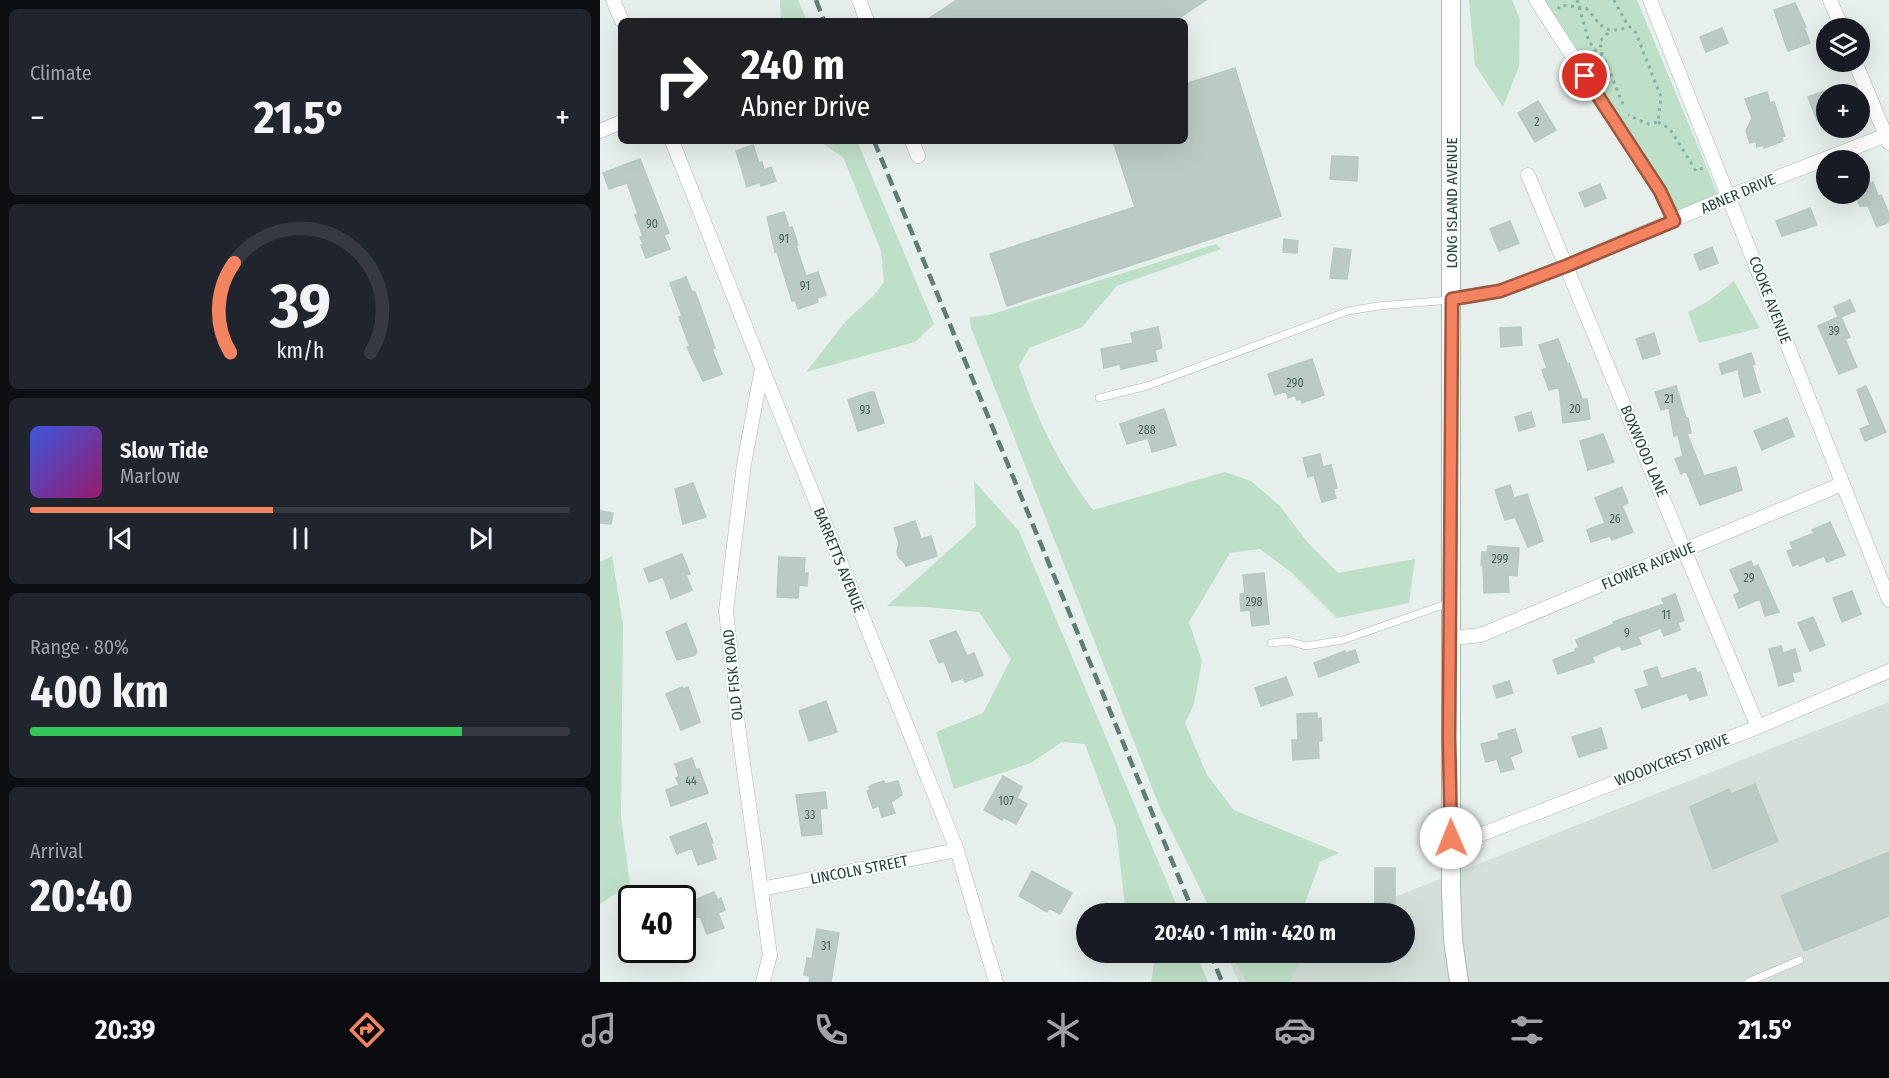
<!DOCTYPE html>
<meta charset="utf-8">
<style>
:root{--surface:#171b24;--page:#20242c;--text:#f1f3f6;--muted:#9ea1a6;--line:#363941;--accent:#f4845f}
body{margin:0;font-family:"Fira Sans Condensed",sans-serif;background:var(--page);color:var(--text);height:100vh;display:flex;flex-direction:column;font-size:22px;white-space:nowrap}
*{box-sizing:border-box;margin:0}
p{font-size:20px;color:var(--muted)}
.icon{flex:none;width:33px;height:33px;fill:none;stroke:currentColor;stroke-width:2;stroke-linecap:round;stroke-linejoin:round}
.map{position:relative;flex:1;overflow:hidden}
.sheet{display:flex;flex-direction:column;gap:9px;padding:9px;background:#0d0f14;width:600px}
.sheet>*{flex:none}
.guide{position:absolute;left:18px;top:18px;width:570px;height:126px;border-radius:9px;box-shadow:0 6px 24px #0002;background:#202124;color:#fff;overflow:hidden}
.fabs{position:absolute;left:1216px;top:18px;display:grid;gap:12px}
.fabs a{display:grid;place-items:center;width:54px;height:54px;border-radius:50%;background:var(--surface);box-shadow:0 6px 24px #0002;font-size:30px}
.speed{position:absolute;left:18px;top:885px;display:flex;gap:12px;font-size:30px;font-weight:700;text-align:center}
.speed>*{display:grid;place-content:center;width:78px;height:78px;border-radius:50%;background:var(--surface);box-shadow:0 6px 24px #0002;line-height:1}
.speed .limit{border:3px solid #111;border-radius:9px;background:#fff;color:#111}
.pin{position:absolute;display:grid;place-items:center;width:51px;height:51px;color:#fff;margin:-26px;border:3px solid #fff;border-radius:50%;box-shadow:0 2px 6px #0007}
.me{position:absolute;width:66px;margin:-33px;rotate:359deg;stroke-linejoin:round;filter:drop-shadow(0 0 4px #0008)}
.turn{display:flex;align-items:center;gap:21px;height:126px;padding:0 24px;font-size:27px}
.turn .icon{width:78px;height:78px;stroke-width:2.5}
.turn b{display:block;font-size:42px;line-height:51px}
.big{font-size:45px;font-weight:700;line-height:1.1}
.sheet .widget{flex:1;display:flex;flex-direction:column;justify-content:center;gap:9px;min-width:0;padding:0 21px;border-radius:9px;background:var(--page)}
.sheet .dial{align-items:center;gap:0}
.dial svg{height:156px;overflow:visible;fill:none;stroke:var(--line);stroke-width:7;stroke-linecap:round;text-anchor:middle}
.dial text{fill:var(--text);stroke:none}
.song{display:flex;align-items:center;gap:18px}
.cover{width:72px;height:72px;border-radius:9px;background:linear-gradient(135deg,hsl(230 70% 55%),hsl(320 70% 35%))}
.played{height:6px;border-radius:3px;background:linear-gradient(90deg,var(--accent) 45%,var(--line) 45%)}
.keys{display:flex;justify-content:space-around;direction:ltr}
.heat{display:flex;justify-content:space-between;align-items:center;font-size:33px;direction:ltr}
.charge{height:9px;border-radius:4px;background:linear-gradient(90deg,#34c759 80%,var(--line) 0)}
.trip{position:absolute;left:476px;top:903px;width:339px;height:60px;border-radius:30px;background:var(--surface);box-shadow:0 6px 24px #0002;font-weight:700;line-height:60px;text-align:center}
.dock{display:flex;height:96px;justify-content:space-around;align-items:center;background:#090b0e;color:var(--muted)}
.dock .icon{width:42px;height:42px}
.dock .current{color:var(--accent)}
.dock b{font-size:27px;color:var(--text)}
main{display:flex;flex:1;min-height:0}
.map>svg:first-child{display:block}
</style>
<main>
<section class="sheet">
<div class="widget"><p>Climate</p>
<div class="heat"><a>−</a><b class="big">21.5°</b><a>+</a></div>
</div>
<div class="widget dial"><svg viewBox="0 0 100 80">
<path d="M14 69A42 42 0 1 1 86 69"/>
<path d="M14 69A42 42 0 0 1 16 23" stroke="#f4845f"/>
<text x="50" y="56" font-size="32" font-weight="700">39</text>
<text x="50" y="72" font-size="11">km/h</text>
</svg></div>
<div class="widget">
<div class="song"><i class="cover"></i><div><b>Slow Tide</b><p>Marlow</p></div></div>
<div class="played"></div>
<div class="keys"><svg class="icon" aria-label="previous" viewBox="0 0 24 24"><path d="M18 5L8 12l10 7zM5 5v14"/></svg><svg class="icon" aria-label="pause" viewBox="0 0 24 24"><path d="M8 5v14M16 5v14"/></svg><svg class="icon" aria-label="next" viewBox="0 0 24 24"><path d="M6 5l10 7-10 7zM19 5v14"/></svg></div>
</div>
<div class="widget"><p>Range · 80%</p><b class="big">400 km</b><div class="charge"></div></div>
<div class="widget"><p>Arrival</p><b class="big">20:40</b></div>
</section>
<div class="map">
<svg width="1289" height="982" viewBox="0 0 1289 982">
<rect width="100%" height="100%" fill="#e6efeb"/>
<path fill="#d4dfda" d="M1289 702V982H639L630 962 655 953 804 952V914L754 913Z"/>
<path fill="#bfe0c8" d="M180 0H198L207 21H181Z
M869 0H912L920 20 919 66 903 107 875 65Z
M939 0H1037L1119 197 1073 213Z
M219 141H257L334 324 315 342 206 372 246 321 273 296 284 282 281 251 243 157Z
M616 244 621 249 517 286 482 327 429 348 419 366C436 418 460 467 493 510L625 472 651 481 680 506 708 543 738 573 815 559 809 603 737 618 692 573 660 549 630 553 589 622 602 661 594 704 585 723 607 775 634 810 739 853 720 862 704 906 709 913H612L560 808 371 328 370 317 389 315Z
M1134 281 1160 328 1099 343 1088 312 1107 302Z
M374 481 419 531 580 913H532L525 906 516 828 485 744 462 742 431 763 354 789 336 732 383 713 411 659 379 612 327 607 287 606 376 526Z
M12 556 23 624 21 816 30 884 0 904V562Z
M556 952 596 953 608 982H551Z
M631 953H706L689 982H646Z"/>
<path fill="#bbcac4" stroke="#b8c9c2" stroke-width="1.5" d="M357 0H606L575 21H325Z
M1195 3 1206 27H1204L1210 43 1188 51 1174 10Z
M1122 28 1128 43 1106 52 1100 37Z
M635 68 681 216 407 306 390 254 535 207 513 141H585V84Z
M1227 90V117L1217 120 1208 97Z
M1167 92 1170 103 1174 102 1185 136 1182 137 1183 141 1164 148 1163 145 1157 147 1156 141 1150 143 1146 131 1152 118 1145 99Z
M938 101 956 130 935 142 918 113Z
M153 145 159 163 162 162 164 170 171 167 176 181 161 186 160 182 147 187 136 151Z
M732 156 758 157 757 181 730 179Z
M40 159 69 233 64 235 70 249 46 258 41 245 43 244 40 237 43 236 35 215 38 214 27 183 9 189 3 173Z
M1273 182 1278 196 1281 195 1289 214V222L1277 227 1268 206H1260L1255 194H1260V188Z
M1000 184 1006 198 985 207 979 193Z
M1210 208 1217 225 1182 236 1176 221Z
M184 212 189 228 192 227 198 245 196 246 206 276 218 272 226 295 217 298 218 302 198 309 195 300 192 301 177 252H175L167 217Z
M910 221 919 243 899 251 890 229Z
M684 239 698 241 697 253 683 252Z
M1112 247 1118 263 1100 270 1094 255Z
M734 248 751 250 747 279 730 278Z
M86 277 92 292H95L105 319 115 348 112 349 122 374 103 381 87 347H90L79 317 82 316 70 283Z
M1250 300 1255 311 1241 317 1250 337 1245 339 1257 367 1239 374 1218 326 1238 317 1234 307Z
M558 327 562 348 555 350 557 361 521 369 520 364 504 368 501 349 533 343 531 333Z
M921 327 922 345 901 347 900 328Z
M1054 333 1060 354 1043 359 1036 339Z
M958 339 967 364 969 363 982 399H987L990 419 963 423 959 387 949 390 942 370 947 368 939 345Z
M1151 353 1155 364 1152 365 1160 392 1144 397 1138 369 1122 374 1119 364Z
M712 359 724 395 702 403 701 399 697 400 695 395 688 398 686 391 675 395 668 374Z
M1076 386 1086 418H1088L1091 433 1087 434 1104 476 1136 467 1142 490 1100 505 1086 471 1081 474 1075 459 1083 456 1078 435 1074 436 1069 408 1061 410 1055 392Z
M1266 386 1286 432 1265 441 1260 429 1270 425 1257 390Z
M270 392H274L284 423 258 431 248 400Z
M564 409 576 445 552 452 548 438 527 444 520 424Z
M931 412 935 426 919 431 915 417Z
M1187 418 1194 436 1162 450 1154 431Z
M1003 434 1014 462 988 470 980 441Z
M720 454 723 467 731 465 737 488 733 489 736 498 722 502 714 475 708 477 703 458Z
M93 483 106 517 83 524 75 489Z
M910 485 914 498 927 494 943 541 928 547 915 517 905 520 895 490Z
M1022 487 1028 503 1022 506 1033 532 1012 540 1010 536 991 542 987 530 1005 523 995 498Z
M0 511 13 513 11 524 0 523Z
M315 521 321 539 331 536 337 556 306 566 304 562 299 558 297 552 299 543 294 528Z
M1230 522 1245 555 1227 562 1224 556 1200 566 1199 563 1193 566 1187 551 1193 549 1190 543 1214 533 1212 530Z
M888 546 919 548 917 576 908 575 909 592 884 593 883 566 881 565 882 552H887Z
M82 554 90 574 86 575 92 590 71 599 63 577 49 582 44 569Z
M179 557 205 558 204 573H208L207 586 199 585 198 598 177 597Z
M1151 561 1153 567 1158 565 1179 612 1165 616 1160 599 1139 608 1134 595 1140 592 1130 570Z
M664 573 669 624 652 626 650 610 641 611 640 594 645 593 643 575Z
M1252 591 1261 614 1242 622 1233 598Z
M1075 594 1084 620 1078 623 1080 630 1064 636 1061 628 1038 637 1041 644 1022 650 1020 645 992 657 994 662 958 674 953 660 976 651 975 649 979 648 976 640 1014 624 1013 622 1064 604 1062 599Z
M1213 617 1225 645 1210 651 1198 623Z
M86 623 97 652 95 655 77 660 66 632Z
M356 631 367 656 374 653 383 675 365 682 363 678 352 682 344 661 339 663 330 641Z
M1181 646 1183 653 1195 649 1201 671 1192 673 1194 681 1179 686 1169 649Z
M755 650 759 662 719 677 714 663 745 651 746 653Z
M1057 667 1061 679 1095 668 1097 673 1100 672 1107 695 1090 700 1087 693 1042 708 1035 690 1049 686 1044 671Z
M686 677 693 695 661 706 655 688Z
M909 681 913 693 897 698 893 686Z
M82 687 83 689 88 687 100 722 81 730 66 694Z
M226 701 237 732 209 741 199 711Z
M717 713V719L721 718 722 741H718L719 758 693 760 692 740H698L697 714Z
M1001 728 1007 748 979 757 972 737Z
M915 729 922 752 910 757 914 769 901 772 897 759 886 762 881 744 900 739 898 734Z
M92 758 96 770 99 769 108 793 71 806 66 790 79 785 76 778 79 776 75 764Z
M403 776 422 787 417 798 427 804 416 824 403 817 402 820 384 810Z
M284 781 285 784 298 781 302 795 291 802 295 813 282 817 279 806 273 808 267 791 270 790 269 787 272 785Z
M1155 784 1178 841 1113 869 1090 807 1129 789 1131 794Z
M225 792 227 808 220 809 222 834 202 836 196 795Z
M106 823 113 843H111L116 859 98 865 92 848 77 854 70 837Z
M1289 852V916L1204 951 1181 896Z
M775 868H795V905H775Z
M432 871 472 893 460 914 449 908 447 912 419 896Z
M114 892 118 900 121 898 125 910 118 913 124 928 107 934 100 916 82 923V905Z
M217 929 239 933 231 982H209L210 976 204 975 207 958 212 959Z"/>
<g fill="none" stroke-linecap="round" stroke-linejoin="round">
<defs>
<path id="lane" d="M499 398 547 386 748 311 778 306 850 300
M671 643 688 641 706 646 743 640 849 603
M1148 982 1200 960"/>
<path id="street" d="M13 0 22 21
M259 0 267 21
M936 0 1060 191 1075 221
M1050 0 1289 600
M1230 0 1242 28
M1255 62 1289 143
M0 131 21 122
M72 141 162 368 357 850 396 982
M312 141 318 156
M928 175 1158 727
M852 299 900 291 966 266 1130 196 1289 134
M162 368 144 464 126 611 139 734 170 955 163 982
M851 638 881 635 1242 484
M851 838 877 836 1158 727 1289 671
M162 889 357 850"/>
<path id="secondary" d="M851 0V889L853 940 859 982"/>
</defs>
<use href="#lane" stroke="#a8b8b2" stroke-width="8"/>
<use href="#street" stroke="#a8b8b2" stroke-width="15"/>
<use href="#secondary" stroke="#a4bbb3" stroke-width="20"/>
<path stroke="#86b3a5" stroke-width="3" stroke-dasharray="3 4.5" stroke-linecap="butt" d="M977 0 988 38 993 48 1005 60 1024 107
M1014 0 1027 24 1036 33 1061 97 1058 122 1048 124 1028 115
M958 9 961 5 986 8C1003 27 1003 35 1030 27
M1002 55 1000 41 1010 31
M1058 122 1070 129 1096 171 1103 168"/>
<use href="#lane" stroke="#fff" stroke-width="7"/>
<use href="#street" stroke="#fff" stroke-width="14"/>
<use href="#secondary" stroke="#fff" stroke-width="18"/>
<path stroke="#5f7d75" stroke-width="4.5" stroke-dasharray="12 6" stroke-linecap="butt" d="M216 0 224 21
M274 141 594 914
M610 952 622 982"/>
</g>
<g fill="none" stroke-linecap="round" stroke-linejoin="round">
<defs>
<path id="route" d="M851 838 849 738 852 299 900 291 966 266 1074 221 1060 191 985 76"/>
</defs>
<use href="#route" stroke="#9f563e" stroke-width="15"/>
<use href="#route" stroke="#f4845f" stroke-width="10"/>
</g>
<g text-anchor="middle" stroke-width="4.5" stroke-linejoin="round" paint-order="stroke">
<g font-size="12" fill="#4a645c">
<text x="937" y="126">2</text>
<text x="52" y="228">90</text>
<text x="184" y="243">91</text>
<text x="205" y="290">91</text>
<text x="1234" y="335">39</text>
<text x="695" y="387">290</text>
<text x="1069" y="403">21</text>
<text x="975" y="413">20</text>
<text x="265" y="414">93</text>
<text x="547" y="434">288</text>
<text x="1015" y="523">26</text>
<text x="900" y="563">299</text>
<text x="1149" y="582">29</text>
<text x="654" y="606">298</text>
<text x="1066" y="619">11</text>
<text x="1027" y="637">9</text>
<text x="91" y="785">44</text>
<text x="406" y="805">107</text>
<text x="210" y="819">33</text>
<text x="226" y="950">31</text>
</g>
<g font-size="15" fill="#24423a" stroke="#f7fbf9">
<text transform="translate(1138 194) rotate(-23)" y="5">ABNER DRIVE</text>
<text transform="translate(852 203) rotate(-90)" y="5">LONG ISLAND AVENUE</text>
<text transform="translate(1170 300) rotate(69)" y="5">COOKE AVENUE</text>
<text transform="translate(1044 451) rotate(67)" y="5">BOXWOOD LANE</text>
<text transform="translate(239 560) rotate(68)" y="5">BARRETTS AVENUE</text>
<text transform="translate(1048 566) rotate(-23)" y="5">FLOWER AVENUE</text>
<text transform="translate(133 675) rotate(-96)" y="5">OLD FISK ROAD</text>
<text transform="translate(1072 760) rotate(-21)" y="5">WOODYCREST DRIVE</text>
<text transform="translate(259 870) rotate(-11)" y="5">LINCOLN STREET</text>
</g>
</g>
</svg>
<div class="fabs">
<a><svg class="icon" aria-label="layers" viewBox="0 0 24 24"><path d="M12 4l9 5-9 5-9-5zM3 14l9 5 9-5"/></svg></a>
<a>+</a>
<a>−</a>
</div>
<div class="speed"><div class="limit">40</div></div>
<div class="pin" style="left:985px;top:76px;background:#d93025"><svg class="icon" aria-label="arrive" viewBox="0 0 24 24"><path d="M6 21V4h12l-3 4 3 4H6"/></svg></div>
<svg class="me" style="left:851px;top:838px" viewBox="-20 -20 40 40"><circle r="19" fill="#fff"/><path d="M0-13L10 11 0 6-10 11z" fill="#f4845f"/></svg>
<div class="trip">20:40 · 1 min · 420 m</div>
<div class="guide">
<div class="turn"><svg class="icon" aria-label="right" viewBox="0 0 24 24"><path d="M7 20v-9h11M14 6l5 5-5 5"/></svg><div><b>240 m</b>Abner Drive</div></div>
</div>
</div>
</main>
<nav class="dock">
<b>20:39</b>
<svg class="icon current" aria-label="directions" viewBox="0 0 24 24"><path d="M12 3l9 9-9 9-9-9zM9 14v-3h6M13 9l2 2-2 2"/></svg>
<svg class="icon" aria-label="music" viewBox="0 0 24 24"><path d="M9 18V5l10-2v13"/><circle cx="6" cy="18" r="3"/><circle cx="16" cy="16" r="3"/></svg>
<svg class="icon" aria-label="phone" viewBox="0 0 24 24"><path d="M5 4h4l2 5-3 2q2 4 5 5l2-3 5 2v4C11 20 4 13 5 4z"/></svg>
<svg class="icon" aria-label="climate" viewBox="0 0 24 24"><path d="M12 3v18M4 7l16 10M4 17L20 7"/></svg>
<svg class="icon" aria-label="car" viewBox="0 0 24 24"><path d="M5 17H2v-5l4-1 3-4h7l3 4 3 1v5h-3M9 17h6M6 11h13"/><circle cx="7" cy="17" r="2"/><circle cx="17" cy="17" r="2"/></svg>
<svg class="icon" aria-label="filters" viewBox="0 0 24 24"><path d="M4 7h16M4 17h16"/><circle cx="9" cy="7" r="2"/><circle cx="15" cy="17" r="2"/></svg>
<b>21.5°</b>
</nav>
